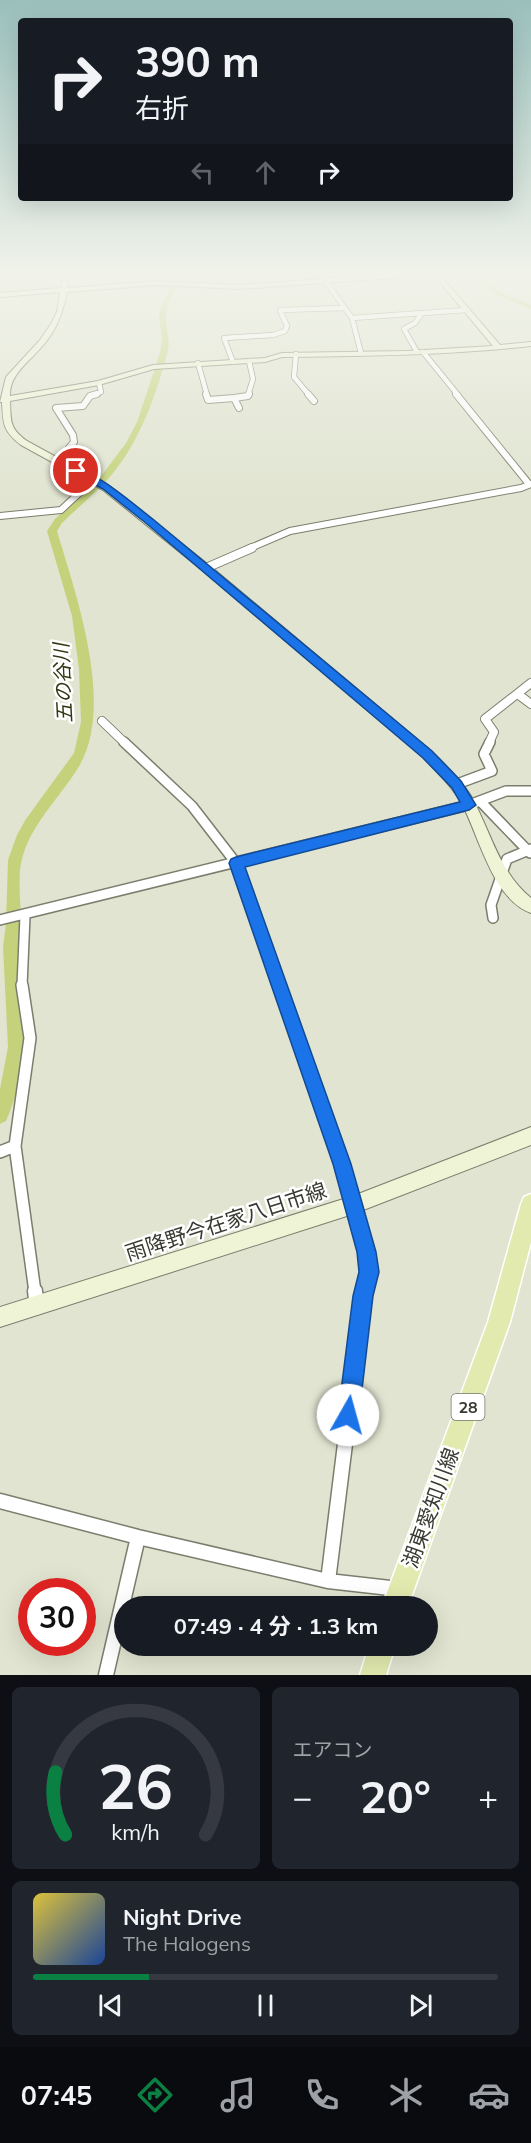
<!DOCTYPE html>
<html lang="ja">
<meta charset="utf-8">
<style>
:root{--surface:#171b24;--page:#20242c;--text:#f1f3f6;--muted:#9ea1a6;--line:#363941;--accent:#0b8043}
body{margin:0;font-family:Mulish,"Noto Sans JP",sans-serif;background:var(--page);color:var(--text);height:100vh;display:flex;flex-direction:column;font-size:22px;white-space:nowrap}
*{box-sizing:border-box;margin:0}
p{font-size:20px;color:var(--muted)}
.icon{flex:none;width:33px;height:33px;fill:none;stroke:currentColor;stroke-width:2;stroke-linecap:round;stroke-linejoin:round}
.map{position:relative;height:1675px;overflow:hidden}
.details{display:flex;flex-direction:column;gap:12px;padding:12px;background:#0d0f14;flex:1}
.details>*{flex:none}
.top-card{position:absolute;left:18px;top:18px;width:495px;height:183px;border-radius:6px;box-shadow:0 6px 24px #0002;background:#171b24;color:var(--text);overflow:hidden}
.speed{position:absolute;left:18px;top:1578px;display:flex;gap:12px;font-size:30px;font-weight:700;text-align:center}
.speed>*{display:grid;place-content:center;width:78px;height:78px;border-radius:50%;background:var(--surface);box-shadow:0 6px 24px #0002;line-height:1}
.speed .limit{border:9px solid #d22;background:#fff;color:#111}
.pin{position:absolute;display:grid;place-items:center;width:51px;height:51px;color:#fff;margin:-26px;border:3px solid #fff;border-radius:50%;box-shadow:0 2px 6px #0007}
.me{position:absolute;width:66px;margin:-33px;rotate:7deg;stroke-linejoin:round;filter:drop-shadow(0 0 4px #0008)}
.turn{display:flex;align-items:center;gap:21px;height:126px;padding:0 18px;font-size:27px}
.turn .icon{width:78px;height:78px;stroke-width:2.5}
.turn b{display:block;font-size:42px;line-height:51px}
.lanes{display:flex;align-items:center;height:57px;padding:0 18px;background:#0003;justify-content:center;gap:30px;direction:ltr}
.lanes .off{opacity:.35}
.big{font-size:45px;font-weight:700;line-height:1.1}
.details .widget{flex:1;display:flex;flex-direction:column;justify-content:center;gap:9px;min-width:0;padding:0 21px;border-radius:9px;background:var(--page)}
.details .dial{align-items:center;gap:0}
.dial svg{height:156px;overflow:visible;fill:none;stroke:var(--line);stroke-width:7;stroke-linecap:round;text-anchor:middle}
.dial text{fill:var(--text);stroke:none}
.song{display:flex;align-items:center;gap:18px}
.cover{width:72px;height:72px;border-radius:9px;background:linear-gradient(135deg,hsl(50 70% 55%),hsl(220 70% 35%))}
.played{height:6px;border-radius:3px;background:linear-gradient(90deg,var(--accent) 25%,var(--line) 25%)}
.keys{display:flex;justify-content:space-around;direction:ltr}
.heat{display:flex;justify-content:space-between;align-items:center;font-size:33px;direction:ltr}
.details .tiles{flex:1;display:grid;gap:12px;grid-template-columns:1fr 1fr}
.widget:last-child{grid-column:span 2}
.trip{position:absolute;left:114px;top:1596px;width:324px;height:60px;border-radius:30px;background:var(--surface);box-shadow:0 6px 24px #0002;font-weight:700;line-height:60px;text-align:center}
.tabs{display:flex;height:96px;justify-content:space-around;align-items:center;background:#090b0e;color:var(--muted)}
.tabs .icon{width:42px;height:42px}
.tabs .current{color:var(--accent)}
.tabs b{font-size:27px;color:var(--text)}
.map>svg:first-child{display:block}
</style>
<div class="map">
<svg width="531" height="1675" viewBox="0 0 531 1675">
<rect width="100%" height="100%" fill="#e0e4d0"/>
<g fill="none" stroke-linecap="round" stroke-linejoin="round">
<path fill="#c5d27b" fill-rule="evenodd" d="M178 271H184C178 285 165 303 166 318 166 331 171 341 167 354 155 399 139 443 109 478 95 494 77 508 62 523L57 531C76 595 116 707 78 768 57 802 25 829 20 870 19 885 20 900 21 915 21 926 18 936 18 947 15 980 25 1013 24 1046 24 1071 16 1098 6 1121L0 1124V1089L8 1047 3 947 6 923 8 860 17 835 26 819 74 753 81 722 79 669 72 616 47 531 55 519 102 475 126 443 137 422 160 353 162 340 159 317 161 307Z
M468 271H475L501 293 531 305V309L497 295Z"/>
<defs>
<path id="street-far5" d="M318 271 352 318 361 353
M352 318 466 310
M417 352 404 329 415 323 422 313
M423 352 458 395
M296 354 294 377 309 395
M233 362 224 338 273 335 285 331 287 326 280 310 345 308
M198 363 207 395
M93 395 101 392 99 383
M248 395 253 379 249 361"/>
<path id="street-far4" d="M206 394 208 400 234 398 239 408
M308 394 314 401
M456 394 529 484
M234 398 248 396 249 394
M0 516 61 510 93 480 96 475 69 448 74 442 73 435 56 408 83 406 90 396 97 394
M248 549 290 531 521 488 531 484"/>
<path id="street-far3" d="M206 568 252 548
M519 695 531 704
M102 721 125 743
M489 743 494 732 485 719 531 683"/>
<path id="street-far2" d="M124 742 192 806 236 863 279 986
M457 784 492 771 484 754 490 742
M480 801 530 853
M493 918 491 905 507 859 531 849
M0 920 469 805 506 791H531
M22 986 25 916"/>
<path id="street-far1" d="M22 985 30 1038 15 1146 35 1292
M279 985 342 1164 367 1253 369 1272 364 1292
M0 1152 15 1146"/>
<path id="street" d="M35 1291 37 1307
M0 1501 138 1537 328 1581 399 1589
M328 1581 364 1291
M106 1675 138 1537"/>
<path id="secondary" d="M64 271H70L67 288 157 281 239 285 431 271H469L440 275 500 345 531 342V346C449 355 366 356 282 357L265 362 154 369 99 385 10 401C11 421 9 428 27 441L109 486 210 566 431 751C446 765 460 779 471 796 491 831 498 871 531 898V913C493 900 479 836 462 804 452 786 437 772 423 757L202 570 103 490 21 445C3 431 3 424 2 402H0L6 377 40 340 51 324 57 312 60 292 0 297V293L61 288ZM434 275 493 346 407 351 282 353 265 358 153 365 98 381 10 396C9 373 32 360 45 343 58 327 63 311 67 292L157 285 239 289Z
M531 1127V1145L353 1214 0 1327V1307L353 1196Z"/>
<path id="primary" d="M531 1194V1242L510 1322 408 1606H382L488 1322 521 1204 524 1197Z
M369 1646H395L386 1675H360Z"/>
</defs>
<use href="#street-far5" stroke="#7b7e6d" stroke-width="6"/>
<use href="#street-far4" stroke="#7b7e6d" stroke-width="8"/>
<use href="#street-far3" stroke="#7b7e6d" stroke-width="10"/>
<use href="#street-far2" stroke="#7b7e6d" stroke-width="12"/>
<use href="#street-far1" stroke="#7b7e6d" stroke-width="14"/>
<use href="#street" stroke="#7b7e6d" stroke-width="17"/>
<use href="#secondary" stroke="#7b7e6d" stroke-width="2"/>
<use href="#primary" stroke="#fff" stroke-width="3"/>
<use href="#street-far5" stroke="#fff" stroke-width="4.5"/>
<use href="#street-far4" stroke="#fff" stroke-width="6"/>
<use href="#street-far3" stroke="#fff" stroke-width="8"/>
<use href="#street-far2" stroke="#fff" stroke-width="9"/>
<use href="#street-far1" stroke="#fff" stroke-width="11"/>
<use href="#street" stroke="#fff" stroke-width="14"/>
<use href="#secondary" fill="#f0f4d7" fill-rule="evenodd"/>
<use href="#primary" fill="#e2eaaf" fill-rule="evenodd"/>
</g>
<linearGradient id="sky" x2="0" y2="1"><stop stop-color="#9ac0bc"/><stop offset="0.54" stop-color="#f1f3ea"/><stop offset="1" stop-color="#f1f3ea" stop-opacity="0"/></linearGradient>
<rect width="531" height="506" fill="url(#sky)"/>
<path fill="#1a73e8" stroke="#114b97" stroke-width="1.5" d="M73 469C92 467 138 508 154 520L432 751 461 781 476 805 469 810 245 867 351 1164 376 1252 379 1272 373 1296 359 1415 356 1422 348 1425 341 1422 338 1415 353 1296 359 1272 357 1252 333 1164 229 863 231 859 236 857 460 802 452 788 423 758 147 524 103 489 73 473Z"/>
<g text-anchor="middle" stroke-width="5" stroke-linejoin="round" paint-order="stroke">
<rect fill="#fff" stroke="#747570" stroke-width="1.5" x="451.5" y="1394" width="33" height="26" rx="4.5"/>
<g font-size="16" font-weight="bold" fill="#383a32">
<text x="468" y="1413">28</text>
</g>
<g font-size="20" font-style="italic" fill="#323712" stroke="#fff">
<text transform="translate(63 683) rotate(-93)" y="7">五の谷川</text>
</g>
<g font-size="21" fill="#383a32" stroke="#fff">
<text transform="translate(226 1222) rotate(-18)" y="7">雨降野今在家八日市線</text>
<text transform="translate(431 1508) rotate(-70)" y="7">湖東愛知川線</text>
</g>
</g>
</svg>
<div class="speed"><div class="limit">30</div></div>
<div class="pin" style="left:76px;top:471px;background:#d93025"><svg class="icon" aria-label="arrive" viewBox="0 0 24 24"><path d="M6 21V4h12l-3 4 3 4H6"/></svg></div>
<svg class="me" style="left:348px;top:1415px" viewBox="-20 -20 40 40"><circle r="19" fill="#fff"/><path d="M0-13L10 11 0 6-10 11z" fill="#1a73e8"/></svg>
<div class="trip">07:49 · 4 分 · 1.3 km</div>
<div class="top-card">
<div class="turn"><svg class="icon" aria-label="right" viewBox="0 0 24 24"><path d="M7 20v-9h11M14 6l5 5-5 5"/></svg><div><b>390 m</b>右折</div></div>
<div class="lanes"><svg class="icon off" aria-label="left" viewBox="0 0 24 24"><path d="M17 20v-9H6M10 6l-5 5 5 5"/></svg><svg class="icon off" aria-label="ahead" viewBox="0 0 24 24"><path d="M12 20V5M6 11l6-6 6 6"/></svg><svg class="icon" aria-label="right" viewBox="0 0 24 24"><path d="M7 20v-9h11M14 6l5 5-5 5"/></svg></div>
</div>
</div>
<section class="details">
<div class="tiles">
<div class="widget dial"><svg viewBox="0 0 100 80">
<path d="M14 69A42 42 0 1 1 86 69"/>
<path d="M14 69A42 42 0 0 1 9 37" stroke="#0b8043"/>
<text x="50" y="56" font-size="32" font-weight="700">26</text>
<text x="50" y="72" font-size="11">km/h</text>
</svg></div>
<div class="widget"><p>エアコン</p>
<div class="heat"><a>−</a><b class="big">20°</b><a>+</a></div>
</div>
<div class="widget">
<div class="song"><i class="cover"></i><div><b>Night Drive</b><p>The Halogens</p></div></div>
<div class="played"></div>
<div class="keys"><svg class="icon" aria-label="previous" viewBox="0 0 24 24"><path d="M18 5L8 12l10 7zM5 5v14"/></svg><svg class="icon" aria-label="pause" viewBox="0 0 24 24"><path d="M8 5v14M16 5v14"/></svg><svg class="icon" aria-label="next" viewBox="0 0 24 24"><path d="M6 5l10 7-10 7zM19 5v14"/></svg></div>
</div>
</div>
</section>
<nav class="tabs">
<b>07:45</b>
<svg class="icon current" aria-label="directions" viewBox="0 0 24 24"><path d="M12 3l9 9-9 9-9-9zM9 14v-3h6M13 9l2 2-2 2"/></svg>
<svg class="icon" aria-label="music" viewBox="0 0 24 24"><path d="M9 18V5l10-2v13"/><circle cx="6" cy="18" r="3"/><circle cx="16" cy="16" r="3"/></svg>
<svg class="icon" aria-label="phone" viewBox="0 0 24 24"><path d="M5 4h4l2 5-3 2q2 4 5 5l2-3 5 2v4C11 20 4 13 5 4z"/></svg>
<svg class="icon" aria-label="climate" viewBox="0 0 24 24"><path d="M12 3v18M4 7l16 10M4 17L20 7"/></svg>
<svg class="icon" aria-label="car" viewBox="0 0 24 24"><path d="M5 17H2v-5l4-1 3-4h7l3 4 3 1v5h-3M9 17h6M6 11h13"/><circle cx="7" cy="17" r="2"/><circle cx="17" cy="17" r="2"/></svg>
</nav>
